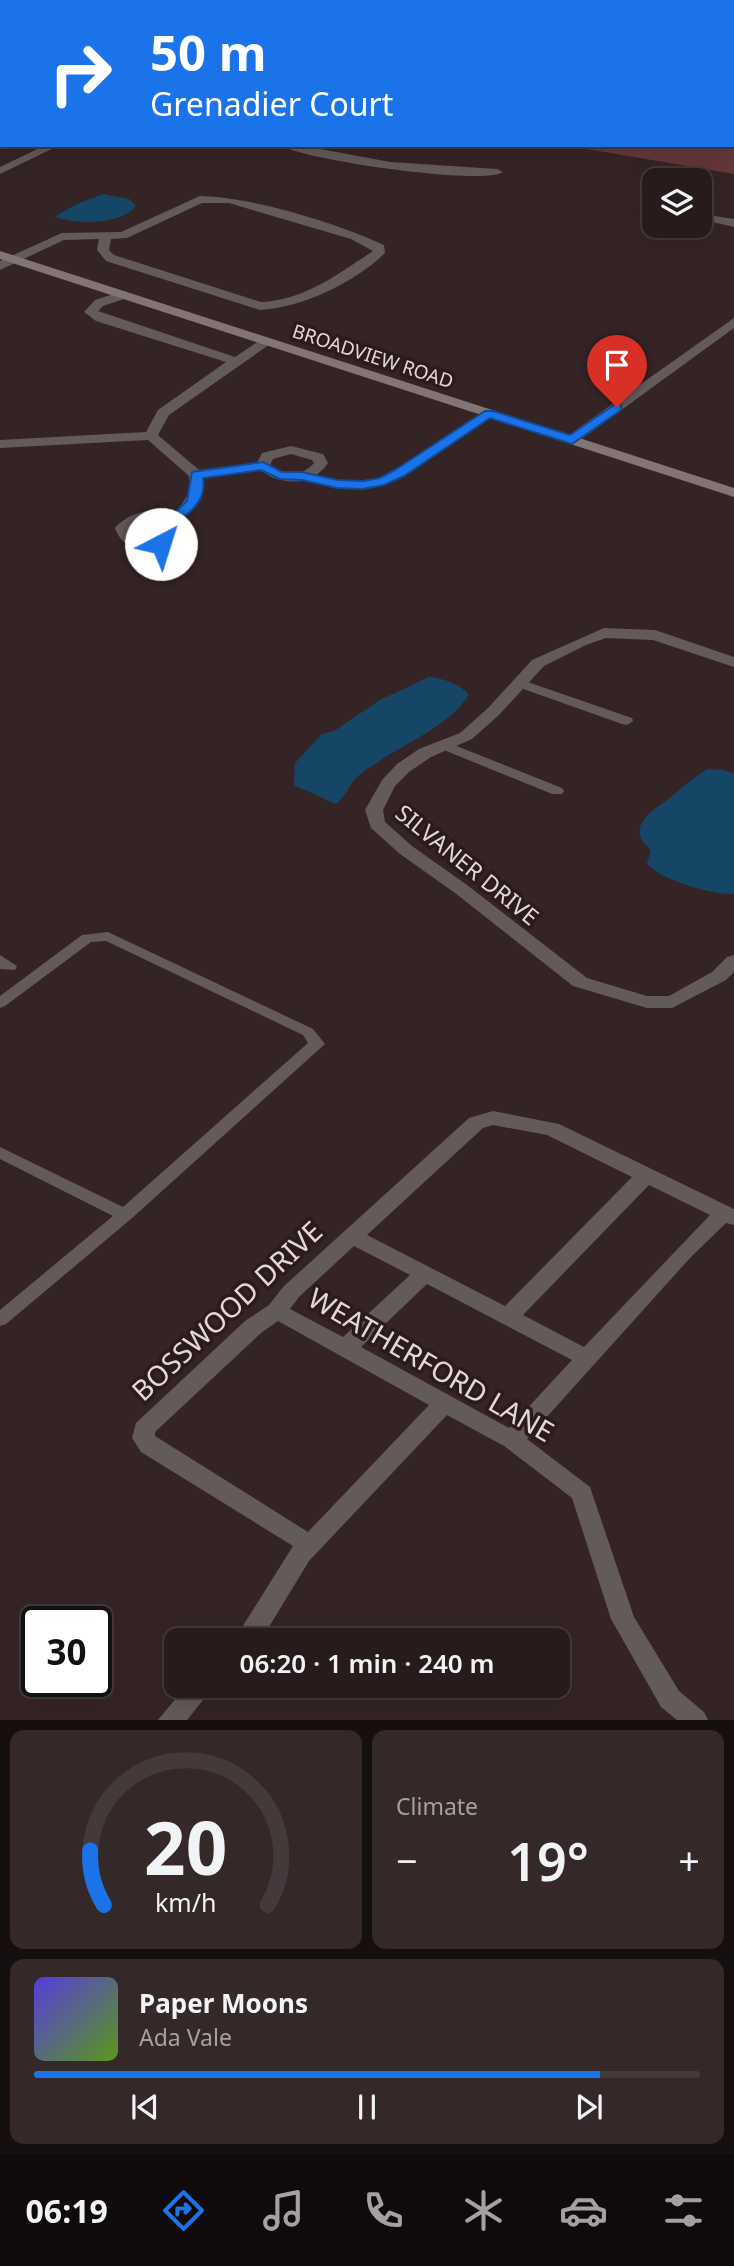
<!DOCTYPE html>
<meta charset="utf-8">
<style>
:root{--surface:#281b1c;--page:#342829;--text:#f1f3f6;--muted:#a5a1a3;--line:#44393b;--accent:#1a73e8}
body{margin:0;font-family:"Noto Sans",sans-serif;background:var(--page);color:var(--text);height:100vh;display:flex;flex-direction:column;font-size:26px;white-space:nowrap}
*{box-sizing:border-box;margin:0}
p{font-size:23px;color:var(--muted)}
.icon{flex:none;width:38px;height:38px;fill:none;stroke:currentColor;stroke-width:2;stroke-linecap:round;stroke-linejoin:round}
.map{position:relative;height:1720px;overflow:hidden}
.sheet{display:flex;flex-direction:column;gap:10px;padding:10px;background:#160f0f;flex:1}
.sheet>*{flex:none}
.hud{position:absolute;left:0px;top:0px;width:735px;height:147px;box-shadow:0 7px 28px #0002,0 0 0 2px var(--line);background:#1a73e8;color:#fff;overflow:hidden}
.fabs{position:absolute;left:642px;top:168px;display:grid;gap:14px}
.fabs a{display:grid;place-items:center;width:70px;height:70px;border-radius:14px;background:var(--surface);box-shadow:0 7px 28px #0002,0 0 0 2px var(--line);font-size:35px}
.speed{position:absolute;left:21px;top:1606px;display:flex;gap:14px;font-size:35px;font-weight:700;text-align:center}
.speed>*{display:grid;place-content:center;width:91px;height:91px;border-radius:50%;background:var(--surface);box-shadow:0 7px 28px #0002,0 0 0 2px var(--line);line-height:1}
.speed .limit{border:4px solid #111;border-radius:10px;background:#fff;color:#111}
.pin{position:absolute;display:grid;place-items:center;width:60px;height:60px;color:#fff;margin:-72px -30px;border-radius:50% 50% 50% 0;rotate:-45deg;box-shadow:0 0 7px #0007}
.pin .icon{rotate:45deg}
.me{position:absolute;width:77px;margin:-38px;rotate:40deg;stroke-linejoin:round;filter:drop-shadow(0 0 5px #0008)}
.turn{display:flex;align-items:center;gap:24px;height:147px;padding:0 35px;font-size:32px}
.turn .icon{width:91px;height:91px;stroke-width:2.5}
.turn b{display:block;font-size:49px;line-height:60px}
.big{font-size:52px;font-weight:600;line-height:1.1}
.sheet .tile{flex:1;display:flex;flex-direction:column;justify-content:center;gap:10px;min-width:0;padding:0 24px;border-radius:14px;background:var(--page)}
.sheet .dial{align-items:center;gap:0}
.dial svg{height:182px;overflow:visible;fill:none;stroke:var(--line);stroke-width:7;stroke-linecap:round;text-anchor:middle}
.dial text{fill:var(--text);stroke:none}
.song{display:flex;align-items:center;gap:21px}
.cover{width:84px;height:84px;border-radius:10px;background:linear-gradient(135deg,hsl(250 70% 55%),hsl(90 70% 35%))}
.played{height:7px;border-radius:4px;background:linear-gradient(90deg,var(--accent) 85%,var(--line) 85%)}
.keys{display:flex;justify-content:space-around;direction:ltr}
.heat{display:flex;justify-content:space-between;align-items:center;font-size:38px;direction:ltr}
.sheet .tiles{flex:1;display:grid;gap:10px;grid-template-columns:1fr 1fr}
.tile:last-child{grid-column:span 2}
.trip{position:absolute;left:164px;top:1628px;width:406px;height:70px;border-radius:14px;background:var(--surface);box-shadow:0 7px 28px #0002,0 0 0 2px var(--line);font-weight:600;line-height:70px;text-align:center}
.menu{display:flex;height:112px;justify-content:space-around;align-items:center;background:#100b0b;color:var(--muted)}
.menu .icon{width:49px;height:49px}
.menu .active{color:var(--accent)}
.menu b{font-size:32px;color:var(--text)}
.map>svg:first-child{display:block}
</style>
<div class="map">
<svg width="734" height="1720" viewBox="0 0 734 1720">
<rect width="100%" height="100%" fill="#352425"/>
<path fill="#65373a" d="M734 117V174L563 145H733Z"/>
<path fill="#154666" d="M103 194 129 199 136 206C119 226 78 224 54 217L77 204Z
M429 677C445 679 457 683 469 694 454 723 404 744 378 762 370 767 356 776 352 783 347 791 344 796 336 804L294 785 295 763 322 734 334 731 380 700Z
M708 769 724 770 734 774V894C713 895 659 880 647 863L651 850C623 826 653 811 672 796 684 786 694 777 708 769Z"/>
<g fill="none" stroke-linecap="round" stroke-linejoin="round">
<path fill="#635a5a" fill-rule="evenodd" d="M489 411 493 412V416L388 483 350 488 302 479 296 476 302 473 350 482 381 478Z
M519 679 632 718 633 721 627 725 622 724 515 686 513 683Z
M444 741 562 788 564 791 562 794H552L439 748 437 745 439 742Z
M108 932 313 1029 325 1044 131 1219 6 1324 0 1326V1310L113 1216 0 1159V1147L123 1207 308 1043 303 1035 106 941 91 942 5 1006 0 1008V996L82 935Z"/>
<path fill="#635a5a" fill-rule="evenodd" d="M492 0H502L504 2H493Z
M0 64H2V70H0Z
M733 86H734V92H733Z
M46 145H60L0 174V167Z
M280 145H299L390 162 497 169 503 172C484 186 302 160 280 145Z
M200 196C252 197 337 223 384 245L385 253C356 282 301 308 260 310L106 261 97 250 99 239 64 240 0 270V261L62 233 121 232ZM202 203H229L351 239 373 251C338 274 305 300 261 302L114 255 109 250 111 239 127 238Z
M708 215 734 219V227L704 220 702 218Z
M123 291 127 292V298L103 306 98 311 235 357 262 339H272L273 342 169 415 158 435 199 470 257 463 262 453 291 446 323 454 328 463C315 482 295 485 274 478 269 476 263 471 259 471 246 469 218 476 203 478L200 501 183 519 189 529C172 552 126 561 115 528 129 512 151 507 171 514 185 503 191 494 189 476L148 440 0 448V440L146 432 158 410 226 362 96 321 84 312 95 300ZM291 454 312 460 314 463C302 477 285 475 270 465L273 459ZM152 519 161 520 175 529C163 540 137 549 130 529L138 522Z
M734 318V328L576 443H566V437Z
M604 628 655 630 734 657V667L653 640 606 638 586 645 544 666 500 714 472 739 431 757 409 772 395 786 383 810 385 822 412 846 467 885 587 978 647 996H669L712 972 727 957 734 955V972L726 980 672 1008H647L573 986 455 893 400 854 371 828 365 810 382 780 397 764 419 749 460 733 488 708 532 660Z
M0 955 17 966 15 970 0 969Z
M493 1111 559 1124 734 1209V1225L726 1223 690 1258 527 1439 590 1487 634 1617 679 1691 704 1712 708 1720H677L661 1707 611 1619 572 1498 504 1446 447 1415 309 1561 261 1640H234L293 1546 141 1452 132 1438 136 1423 245 1321 269 1305 283 1287 469 1118ZM493 1125 547 1135 632 1177 505 1306 367 1235 483 1128ZM649 1185 710 1215 584 1347 523 1315ZM354 1246 410 1275 343 1337 290 1309 299 1297ZM427 1284 572 1360 509 1428 361 1347ZM278 1321 429 1405 308 1532 155 1436V1432L261 1333Z
M187 1685H215L187 1720H158Z"/>
<path fill="#837575" fill-rule="evenodd" d="M0 251 734 488V497L0 259Z"/>
</g>
<path fill="#1a73e8" stroke="#114b97" stroke-width="2" d="M617 403 621 404V410L572 444 490 418 404 476 384 485 363 489 337 488 302 480 280 479 261 470 203 478C206 497 196 507 182 519L189 530 183 539 161 548 155 544 175 530 167 519 187 501 192 472 263 462 282 472H302L337 480 363 481 380 478 395 470 485 411H493L570 435Z"/>
<g text-anchor="middle" stroke-width="7" stroke-linejoin="round" paint-order="stroke">
<g font-size="19" fill="#e3d7d7" stroke="#2b1b1c">
<text transform="translate(373 356) rotate(18)" y="7">BROADVIEW ROAD</text>
</g>
<g font-size="23" fill="#e3d7d7" stroke="#2b1b1c">
<text transform="translate(467 865) rotate(39)" y="8">SILVANER DRIVE</text>
</g>
<g font-size="28" fill="#e3d7d7" stroke="#2b1b1c">
<text transform="translate(227 1311) rotate(-43)" y="10">BOSSWOOD DRIVE</text>
<text transform="translate(431 1365) rotate(30)" y="10">WEATHERFORD LANE</text>
</g>
</g>
</svg>
<div class="fabs">
<a><svg class="icon" aria-label="layers" viewBox="0 0 24 24"><path d="M12 4l9 5-9 5-9-5zM3 14l9 5 9-5"/></svg></a>
</div>
<div class="speed"><div class="limit">30</div></div>
<div class="pin" style="left:617px;top:407px;background:#d93025"><svg class="icon" aria-label="arrive" viewBox="0 0 24 24"><path d="M6 21V4h12l-3 4 3 4H6"/></svg></div>
<svg class="me" style="left:161px;top:544px" viewBox="-20 -20 40 40"><circle r="19" fill="#fff"/><path d="M0-13L10 11 0 6-10 11z" fill="#1a73e8"/></svg>
<div class="trip">06:20 · 1 min · 240 m</div>
<div class="hud">
<div class="turn"><svg class="icon" aria-label="right" viewBox="0 0 24 24"><path d="M7 20v-9h11M14 6l5 5-5 5"/></svg><div><b>50 m</b>Grenadier Court</div></div>
</div>
</div>
<section class="sheet">
<div class="tiles">
<div class="tile dial"><svg viewBox="0 0 100 80">
<path d="M14 69A42 42 0 1 1 86 69"/>
<path d="M14 69A42 42 0 0 1 8 45" stroke="#1a73e8"/>
<text x="50" y="56" font-size="32" font-weight="700">20</text>
<text x="50" y="72" font-size="11">km/h</text>
</svg></div>
<div class="tile"><p>Climate</p>
<div class="heat"><a>−</a><b class="big">19°</b><a>+</a></div>
</div>
<div class="tile">
<div class="song"><i class="cover"></i><div><b>Paper Moons</b><p>Ada Vale</p></div></div>
<div class="played"></div>
<div class="keys"><svg class="icon" aria-label="previous" viewBox="0 0 24 24"><path d="M18 5L8 12l10 7zM5 5v14"/></svg><svg class="icon" aria-label="pause" viewBox="0 0 24 24"><path d="M8 5v14M16 5v14"/></svg><svg class="icon" aria-label="next" viewBox="0 0 24 24"><path d="M6 5l10 7-10 7zM19 5v14"/></svg></div>
</div>
</div>
</section>
<nav class="menu">
<b>06:19</b>
<svg class="icon active" aria-label="directions" viewBox="0 0 24 24"><path d="M12 3l9 9-9 9-9-9zM9 14v-3h6M13 9l2 2-2 2"/></svg>
<svg class="icon" aria-label="music" viewBox="0 0 24 24"><path d="M9 18V5l10-2v13"/><circle cx="6" cy="18" r="3"/><circle cx="16" cy="16" r="3"/></svg>
<svg class="icon" aria-label="phone" viewBox="0 0 24 24"><path d="M5 4h4l2 5-3 2q2 4 5 5l2-3 5 2v4C11 20 4 13 5 4z"/></svg>
<svg class="icon" aria-label="climate" viewBox="0 0 24 24"><path d="M12 3v18M4 7l16 10M4 17L20 7"/></svg>
<svg class="icon" aria-label="car" viewBox="0 0 24 24"><path d="M5 17H2v-5l4-1 3-4h7l3 4 3 1v5h-3M9 17h6M6 11h13"/><circle cx="7" cy="17" r="2"/><circle cx="17" cy="17" r="2"/></svg>
<svg class="icon" aria-label="filters" viewBox="0 0 24 24"><path d="M4 7h16M4 17h16"/><circle cx="9" cy="7" r="2"/><circle cx="15" cy="17" r="2"/></svg>
</nav>
